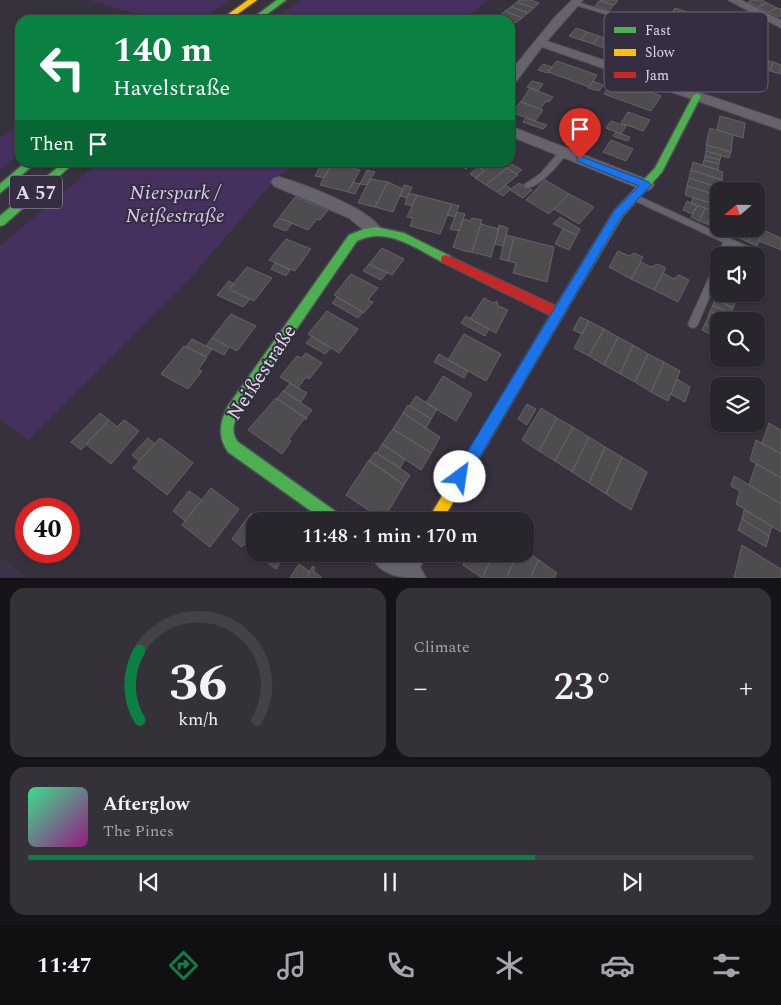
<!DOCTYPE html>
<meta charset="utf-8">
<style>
:root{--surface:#28252d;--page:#343139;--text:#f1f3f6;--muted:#a5a5aa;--line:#444249;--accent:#0b8043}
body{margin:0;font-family:Spectral,serif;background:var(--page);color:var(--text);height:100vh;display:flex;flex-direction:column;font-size:19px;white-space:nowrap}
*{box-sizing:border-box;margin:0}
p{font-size:16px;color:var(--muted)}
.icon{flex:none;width:28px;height:28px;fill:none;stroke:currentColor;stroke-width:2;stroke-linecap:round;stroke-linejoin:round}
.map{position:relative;height:578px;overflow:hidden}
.side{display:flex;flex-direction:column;gap:10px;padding:10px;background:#161419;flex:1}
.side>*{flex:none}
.guide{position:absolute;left:15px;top:15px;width:500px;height:152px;border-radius:15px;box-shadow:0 1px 4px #0004,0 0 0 1px var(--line);background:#0b8043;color:#fff;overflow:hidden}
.needle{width:32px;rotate:250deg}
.fabs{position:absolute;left:710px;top:182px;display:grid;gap:10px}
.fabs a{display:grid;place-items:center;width:55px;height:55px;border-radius:10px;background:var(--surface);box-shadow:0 1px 4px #0004,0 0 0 1px var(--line);font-size:25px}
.speed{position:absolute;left:15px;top:498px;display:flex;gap:10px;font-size:25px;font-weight:700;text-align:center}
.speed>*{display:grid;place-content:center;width:65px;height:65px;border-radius:50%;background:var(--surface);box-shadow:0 1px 4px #0004,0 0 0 1px var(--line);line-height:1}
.speed .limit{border:8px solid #d22;background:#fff;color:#111}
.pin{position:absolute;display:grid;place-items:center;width:42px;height:42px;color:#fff;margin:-51px -21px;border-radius:50% 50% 50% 0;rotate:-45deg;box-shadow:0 0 5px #0007}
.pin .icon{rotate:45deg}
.me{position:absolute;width:55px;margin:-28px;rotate:31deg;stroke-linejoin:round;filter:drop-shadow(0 0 4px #0008)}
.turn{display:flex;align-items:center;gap:18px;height:105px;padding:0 15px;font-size:22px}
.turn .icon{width:65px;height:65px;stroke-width:2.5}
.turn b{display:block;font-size:35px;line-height:42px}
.then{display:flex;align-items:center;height:48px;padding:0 15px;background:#0003;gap:10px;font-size:19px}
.big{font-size:38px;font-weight:600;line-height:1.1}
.side .widget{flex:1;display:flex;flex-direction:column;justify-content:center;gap:8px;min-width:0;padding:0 18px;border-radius:15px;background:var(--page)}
.side .dial{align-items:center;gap:0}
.dial svg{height:130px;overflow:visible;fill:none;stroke:var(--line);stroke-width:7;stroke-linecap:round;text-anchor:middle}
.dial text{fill:var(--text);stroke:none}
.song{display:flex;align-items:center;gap:15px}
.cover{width:60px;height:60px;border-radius:8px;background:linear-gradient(135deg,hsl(150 70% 55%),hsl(310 70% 35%))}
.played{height:5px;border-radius:2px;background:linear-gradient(90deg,var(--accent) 70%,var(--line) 70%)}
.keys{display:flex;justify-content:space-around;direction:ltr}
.heat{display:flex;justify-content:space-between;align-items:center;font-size:28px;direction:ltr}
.side .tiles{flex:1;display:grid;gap:10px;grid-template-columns:1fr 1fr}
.widget:last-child{grid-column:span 2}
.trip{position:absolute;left:246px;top:512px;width:288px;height:50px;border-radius:15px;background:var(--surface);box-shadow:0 1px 4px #0004,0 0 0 1px var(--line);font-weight:600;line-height:50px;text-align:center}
.tab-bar{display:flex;height:80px;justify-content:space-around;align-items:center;background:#100f12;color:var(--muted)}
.tab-bar .icon{width:35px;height:35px}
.tab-bar .on{color:var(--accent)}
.tab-bar b{font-size:22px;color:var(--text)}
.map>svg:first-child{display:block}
</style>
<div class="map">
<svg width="781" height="578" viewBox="0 0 781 578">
<rect width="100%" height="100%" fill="#36313c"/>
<path fill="#3d334a" d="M0 557 28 577H0Z"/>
<path fill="#46305d" d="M89 0H229L199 20H158Z
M301 0H488L464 20H274Z
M20 124V154L0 170V138Z
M98 163H296L273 182 184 285 28 440 0 419V246Z"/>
<path fill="#4e4c4e" stroke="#646364" d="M519 0H531L539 3 534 8 517 2Z
M600 0H616L618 1 614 5Z
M752 0H762L767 3 758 7 748 2Z
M599 1 614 5 609 11 595 6Z
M517 2 534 8 528 13 511 7Z
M767 3 777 8 768 12 758 7Z
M511 7 528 13 522 18 505 11Z
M675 8 687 12 682 19 670 15Z
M777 8 781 9V16L779 17 768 12Z
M505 11 522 18 516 23 499 16Z
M687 12 698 15 694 22 682 19Z
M576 28 587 32 581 40 569 36Z
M587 32 599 36 593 44 581 40Z
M599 36 610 40 604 48 593 44Z
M759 59 773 62 770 71 756 67Z
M557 61 597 75 589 87 548 72Z
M773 62 781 65V74L770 71Z
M543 64 552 67 547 73 538 70Z
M614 80 629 84 661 96 651 111 604 94Z
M532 81 543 84 538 91 527 87Z
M593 81 603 85 599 91 588 88Z
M530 88 538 91 553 97 549 102 546 101 540 109 521 102Z
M521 102 543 110 535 121 511 112Z
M628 112 650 120 643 131 621 123Z
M720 116 745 123 743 138 717 130Z
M526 117 535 121 547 125 543 129 523 122Z
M611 121 626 126 621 134 606 128Z
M710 128 733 135 731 152 706 145Z
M616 132 630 137 628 141 613 136Z
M611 140 633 149 626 161 603 152Z
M707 145 731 152 729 158 706 151Z
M706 151 721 155 720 160 705 156Z
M705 156 720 160 719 164 704 160Z
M704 160 719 164 718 170 703 165Z
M323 162H334L324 178 315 176Z
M457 162H474L466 169Z
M495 162H499L507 168 486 185 475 178Z
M693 162 723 172 722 180 691 170Z
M332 163 360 170 348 192 320 185Z
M512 164 522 170 517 174 507 168Z
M478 167 484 171 476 178 470 174Z
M507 168 518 175 497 192 486 185Z
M367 170 375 172 367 185 360 184Z
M691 170 722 180 720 188 689 178Z
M689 178 720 188 719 196 687 186Z
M370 179 388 182 375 207 358 203Z
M545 180 569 194 549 214 526 200Z
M353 182 360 184 355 194 348 192Z
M388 182 403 189 393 212 375 207Z
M519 183 532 190 523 198 510 190Z
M404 185 412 187 407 198 400 196Z
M505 185 511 189 503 196 497 192Z
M687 186 719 196 717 205 685 195Z
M409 193 417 195 412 206 405 204Z
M569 194 594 207 579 224 554 209Z
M417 195 452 204 440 234 410 226 413 218 407 217Z
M295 197 328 210 320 220 317 219 308 230 279 218Z
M693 198 718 205 716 212 691 203Z
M687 201 697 206 692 214 683 210Z
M452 204 459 206 455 217 447 215Z
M698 205 705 208 699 221 691 217Z
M705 208 713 211 707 224 699 221Z
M713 211 719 213 716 228 707 224Z
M457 212 465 214 459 231 450 229Z
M560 217 580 229 577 235 553 224Z
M279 218 292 223 286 231 273 226Z
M472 218 482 220 472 252H468L453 247 463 219 470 221Z
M481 224 499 229 491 257 472 252Z
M499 225 508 228 503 246 495 244Z
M563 229 577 235 569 250 555 244Z
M734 229H744L740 238 732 235Z
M744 229 752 232 748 242 740 238Z
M763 230 781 238V250L759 241Z
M752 232 761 235 757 246 748 242Z
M506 235 514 237 508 261 500 259Z
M514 237 554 247 547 282 513 273 516 263 508 261Z
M286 239 311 249 295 271 269 260Z
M382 248 404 259 392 275 369 264Z
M618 251 629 256 634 253 643 257 631 279 609 267Z
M641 262 651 267 657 264 666 268 654 290 631 279Z
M275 263 290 270 286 276 271 269Z
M369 264 387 273 381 280 363 271Z
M247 267 272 278 254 301 229 289Z
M663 273 674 279 679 275 689 280 678 302 654 290Z
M351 274 378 288 368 300 373 302 364 313 334 295Z
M229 281 234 284 229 289 250 299 243 307 217 295Z
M718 293 736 301 733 308 715 299Z
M719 294H735L738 295 736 301Z
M337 297 363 312 358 318 332 303Z
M484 298 493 303 497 301 498 306 508 310 496 333 470 319Z
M715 299 733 308 731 314 713 305Z
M713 305 731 314 729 320 710 311Z
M327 311 358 329 339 353 308 334Z
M710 311 729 320 728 321H719V323L708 317Z
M231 314 256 326 237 351 212 338Z
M466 316 489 329 485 336 461 323Z
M580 317 589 321 582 334 573 330Z
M708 317 719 323V331L705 324Z
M589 321 604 329 589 356 574 348Z
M705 324 719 331V339L702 330Z
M604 329 618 337 604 365 589 356Z
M464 334 501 354 486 381 448 360Z
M312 336 331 348 325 354 306 343Z
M618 337 633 345 620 374 604 365Z
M212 338 229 347 224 355 206 346Z
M192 339 212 349 206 357 186 347Z
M633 345 648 354 635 382 620 374Z
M184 346 207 357 198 370 202 371 188 389 161 374Z
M306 353 322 363 309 379 306 377 298 388 280 377 297 356 301 358Z
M439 354 468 371 464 378 434 362Z
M648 354 664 362 651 392 635 382Z
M664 362 680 371 668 401 651 392Z
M443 376 472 394 456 421 426 403Z
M677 379 690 387 685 402 671 394Z
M290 383 307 393 301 402 284 391Z
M283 391 312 410 306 418 277 399Z
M416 396 437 409 431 419 410 406Z
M276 398 307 419H304L289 439 291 441 282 454 248 430Z
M527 404 536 409 527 425 518 419Z
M408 405 431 419 426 428 403 413Z
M541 408 557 418 539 451 522 440Z
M100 413 109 420 81 450 71 442Z
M403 413 440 437 431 453 393 429Z
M557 418 573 427 555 461 539 451Z
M109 420 117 427 124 420 139 431 111 464 86 444Z
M769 423 781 430V454L762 443Z
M573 427 589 437 572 472 555 461Z
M393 429 431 453 421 470 382 444Z
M589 437 605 447 589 483 572 472Z
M148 438 155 444 139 461 132 455Z
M160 438 193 463 167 495 133 468Z
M756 440 781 454V478L750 460Z
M382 444 405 459 400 468 377 453Z
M605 447 622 457 606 494 589 483Z
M375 452 410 475 404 485 369 461Z
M622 457 647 472 631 510 606 494Z
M369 460 404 485 383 520 346 495Z
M756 464 781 478V504L749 485Z
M734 476 781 504V532L736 504 740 491 731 486Z
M211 488 239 509 210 547 182 525Z
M189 491 202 500 185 521 173 511Z
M744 510 772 526 769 536 742 519Z
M251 513 261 521H255V529L242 547 232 539Z
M266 513 277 521H260Z
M742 519 769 536 766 547 738 530Z
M255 529V553L244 544Z
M742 545 781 569V578H734Z
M525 550 539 560 530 578H506L518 554H525Z
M256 554H286L276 569Z
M469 554H494L482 578 463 565Z
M494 554H518L506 578H482Z
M539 560 557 573 554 578H530Z
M299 564 310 572 306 578H290Z
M313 566 315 568 313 571 322 578H306Z"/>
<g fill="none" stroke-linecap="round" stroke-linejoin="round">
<defs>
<path id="lane" d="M573 2H577L719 46 726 37 731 38 722 49 720 50 573 4Z
M514 131H516L519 133 513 142H510V135Z
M561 150H567L568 152C560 163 539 189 525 188L524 186 525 184 540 174Z
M483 162H491L482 170 478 167Z
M634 194 755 250 756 252 752 255 730 246 726 256H719V258L718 256 723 242 631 199 630 197 631 195Z
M719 261V274L698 324 696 327 693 328 690 327 688 324 715 264Z"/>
<path id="street" d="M572 0H583L547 41 781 120V130L542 47 515 83 510 84V72L554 18Z
M728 0H741L781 20V28Z
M510 126 651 181 654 185 651 189 646 191 641 189 510 136Z
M279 177C302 183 370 209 381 229L379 233 373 235 367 233 349 218 274 186 271 182 274 178Z
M370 554H427L420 567 426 578C403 578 381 578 370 554Z"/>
<path id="fast" d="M277 0H286L259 20H250Z
M697 93 701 96 662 172 622 217 564 314 560 315 556 314 554 310 556 306 614 211 655 168 693 96Z
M26 162H37L0 193V184Z
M64 162H75L4 225 0 226V216Z
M376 227 404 233 450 256 451 259 450 262H442C415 248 387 226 357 241L238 414C233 424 231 433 238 442L342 516 344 521H325L228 452C217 436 220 422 228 406L349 235 364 229Z"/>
<path id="slow" d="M248 0H257L229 20H220Z
M560 305 564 306 566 310 564 314 442 521H427L556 306Z"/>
<path id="jam" d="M446 255 562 309 564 313 562 317 558 318 554 317 442 262 441 259 442 256Z"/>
</defs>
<use href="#lane" stroke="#514d56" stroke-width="2"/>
<use href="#street" stroke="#514d56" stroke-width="2"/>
<use href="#fast" stroke="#514d56" stroke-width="3"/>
<use href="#slow" stroke="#514d56" stroke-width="3"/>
<use href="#jam" stroke="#514d56" stroke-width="3"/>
<use href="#lane" fill="#67636c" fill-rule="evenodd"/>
<use href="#street" fill="#67636c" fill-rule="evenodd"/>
<use href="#fast" fill="#4caf50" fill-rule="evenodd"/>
<use href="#slow" fill="#ffc107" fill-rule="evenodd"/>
<use href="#jam" fill="#c62828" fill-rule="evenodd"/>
</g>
<path fill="#1a73e8" stroke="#114b97" d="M580 156 649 182 651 185 621 217 465 482 460 484 455 482 453 477 455 472 614 211 639 186 577 161V157Z"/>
<g text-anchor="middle" stroke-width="4" stroke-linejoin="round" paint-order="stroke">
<rect fill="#352d40" stroke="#ada7b5" stroke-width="1" x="10" y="175.5" width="52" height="33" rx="4"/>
<g font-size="19" font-weight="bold" fill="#e0dbe7">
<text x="36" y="199">A 57</text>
</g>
<g font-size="20" font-style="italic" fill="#d9c8f1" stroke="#352d40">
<text x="175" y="199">Nierspark /<tspan x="175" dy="23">Neißestraße</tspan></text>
</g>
<g font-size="20" fill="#e0dbe7" stroke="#352d40">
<text transform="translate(261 372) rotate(-57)" y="7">Neißestraße</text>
</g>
</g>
<rect x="604" y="12" width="164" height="80" rx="8" fill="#352d40" stroke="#686172" stroke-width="1"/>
<rect x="614" y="27" width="22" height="6" fill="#4caf50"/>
<rect x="614" y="49" width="22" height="7" fill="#ffc107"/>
<rect x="614" y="72" width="22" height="6" fill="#c62828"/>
<g font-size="14" fill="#e0dbe7">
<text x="645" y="35">Fast</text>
<text x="645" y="57">Slow</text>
<text x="645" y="80">Jam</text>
</g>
</svg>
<div class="fabs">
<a><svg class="needle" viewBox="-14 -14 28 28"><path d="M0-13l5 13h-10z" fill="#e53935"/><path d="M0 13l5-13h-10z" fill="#a5a5aa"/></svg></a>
<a><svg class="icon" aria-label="sound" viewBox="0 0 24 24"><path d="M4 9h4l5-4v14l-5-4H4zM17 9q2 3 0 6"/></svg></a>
<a><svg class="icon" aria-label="search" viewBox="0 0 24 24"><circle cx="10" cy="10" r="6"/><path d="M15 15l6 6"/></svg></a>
<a><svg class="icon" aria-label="layers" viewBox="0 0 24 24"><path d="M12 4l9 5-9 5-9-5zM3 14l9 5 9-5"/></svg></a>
</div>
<div class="speed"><div class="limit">40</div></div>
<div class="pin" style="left:580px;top:159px;background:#d93025"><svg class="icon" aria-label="arrive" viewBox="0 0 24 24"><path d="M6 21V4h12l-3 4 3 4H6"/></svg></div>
<svg class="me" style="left:460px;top:477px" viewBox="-20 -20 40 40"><circle r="19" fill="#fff"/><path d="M0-13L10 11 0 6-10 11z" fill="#1a73e8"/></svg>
<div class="trip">11:48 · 1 min · 170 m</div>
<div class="guide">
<div class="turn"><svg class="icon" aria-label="left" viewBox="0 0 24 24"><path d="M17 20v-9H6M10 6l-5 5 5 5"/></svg><div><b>140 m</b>Havelstraße</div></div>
<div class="then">Then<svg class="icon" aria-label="arrive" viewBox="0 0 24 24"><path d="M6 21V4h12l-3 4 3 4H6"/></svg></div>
</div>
</div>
<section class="side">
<div class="tiles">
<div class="widget dial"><svg viewBox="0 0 100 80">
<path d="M14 69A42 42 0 1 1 86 69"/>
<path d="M14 69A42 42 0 0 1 14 26" stroke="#0b8043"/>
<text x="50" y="56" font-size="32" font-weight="700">36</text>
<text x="50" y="72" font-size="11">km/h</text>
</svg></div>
<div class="widget"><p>Climate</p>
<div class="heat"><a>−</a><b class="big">23°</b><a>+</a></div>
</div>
<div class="widget">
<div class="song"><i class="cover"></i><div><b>Afterglow</b><p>The Pines</p></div></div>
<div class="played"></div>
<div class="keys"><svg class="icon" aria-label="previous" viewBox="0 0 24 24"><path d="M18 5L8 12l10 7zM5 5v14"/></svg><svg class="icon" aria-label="pause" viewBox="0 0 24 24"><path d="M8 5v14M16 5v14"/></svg><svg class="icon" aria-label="next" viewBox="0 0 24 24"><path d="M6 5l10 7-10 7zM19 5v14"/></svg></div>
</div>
</div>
</section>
<nav class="tab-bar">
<b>11:47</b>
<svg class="icon on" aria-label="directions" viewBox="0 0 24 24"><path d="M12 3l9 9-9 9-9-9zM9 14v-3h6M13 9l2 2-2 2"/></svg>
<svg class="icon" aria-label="music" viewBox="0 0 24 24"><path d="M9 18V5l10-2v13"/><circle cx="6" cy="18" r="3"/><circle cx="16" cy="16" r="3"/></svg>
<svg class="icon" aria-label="phone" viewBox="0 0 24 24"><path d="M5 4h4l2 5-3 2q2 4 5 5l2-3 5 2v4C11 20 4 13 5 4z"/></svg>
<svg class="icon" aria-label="climate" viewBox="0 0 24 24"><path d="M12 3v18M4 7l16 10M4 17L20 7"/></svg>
<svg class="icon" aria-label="car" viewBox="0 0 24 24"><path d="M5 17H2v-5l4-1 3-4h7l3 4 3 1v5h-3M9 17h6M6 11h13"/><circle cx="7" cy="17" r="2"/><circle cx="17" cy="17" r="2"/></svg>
<svg class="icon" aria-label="filters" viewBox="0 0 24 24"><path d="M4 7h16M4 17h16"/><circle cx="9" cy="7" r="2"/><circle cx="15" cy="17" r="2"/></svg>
</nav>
